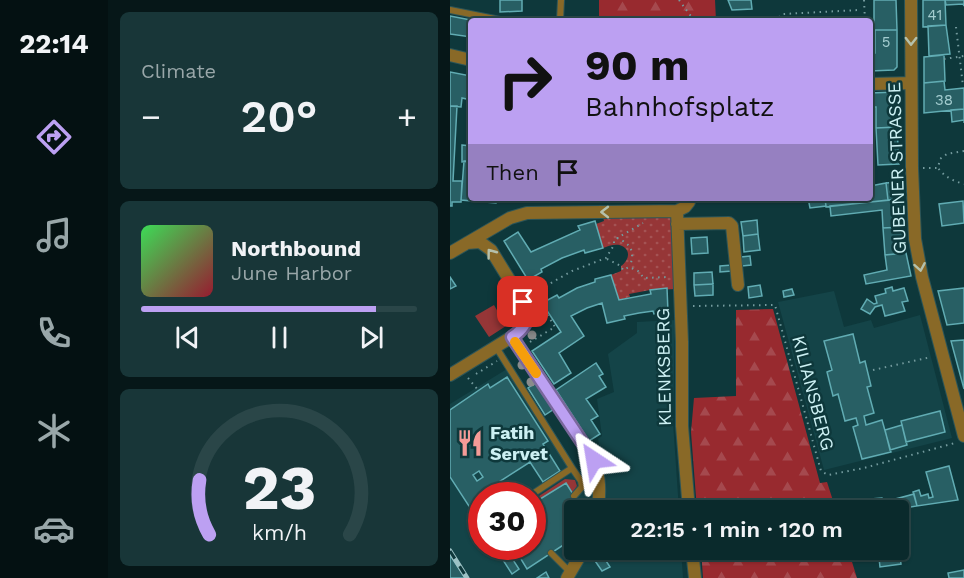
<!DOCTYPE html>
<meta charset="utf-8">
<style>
:root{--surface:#0a2a2c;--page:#183638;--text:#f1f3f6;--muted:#99a7a9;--line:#2a4648;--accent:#bca0f2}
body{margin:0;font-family:"Work Sans",sans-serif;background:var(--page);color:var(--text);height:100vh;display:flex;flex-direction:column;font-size:22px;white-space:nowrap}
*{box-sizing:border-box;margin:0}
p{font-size:20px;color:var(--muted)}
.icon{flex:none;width:33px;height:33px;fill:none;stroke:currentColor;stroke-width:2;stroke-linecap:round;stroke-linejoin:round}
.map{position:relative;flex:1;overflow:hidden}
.panel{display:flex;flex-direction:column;gap:12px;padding:12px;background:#061718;width:342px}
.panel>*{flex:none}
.guide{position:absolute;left:18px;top:18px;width:405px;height:183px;border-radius:6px;box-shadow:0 2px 4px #0004,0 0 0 2px var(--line);background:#bca0f2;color:#111;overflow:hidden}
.speed{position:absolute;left:18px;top:482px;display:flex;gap:12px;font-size:30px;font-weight:700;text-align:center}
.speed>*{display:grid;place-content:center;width:78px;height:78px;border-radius:50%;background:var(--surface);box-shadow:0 2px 4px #0004,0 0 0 2px var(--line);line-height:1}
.speed .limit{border:9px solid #d22;background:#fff;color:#111}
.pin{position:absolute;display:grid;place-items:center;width:51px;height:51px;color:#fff;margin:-26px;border-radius:12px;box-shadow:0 3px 9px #0006}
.me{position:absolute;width:66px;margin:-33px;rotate:327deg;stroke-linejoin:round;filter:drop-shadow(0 0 4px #0008)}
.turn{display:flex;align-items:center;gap:21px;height:126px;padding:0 18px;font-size:27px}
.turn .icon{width:78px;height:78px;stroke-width:2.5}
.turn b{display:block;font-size:42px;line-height:51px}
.then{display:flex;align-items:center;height:57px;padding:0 18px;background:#0003;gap:12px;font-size:22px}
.big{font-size:45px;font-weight:600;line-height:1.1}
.panel .card{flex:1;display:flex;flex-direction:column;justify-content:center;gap:9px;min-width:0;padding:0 21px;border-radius:9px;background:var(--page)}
.panel .dial{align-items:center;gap:0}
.dial svg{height:156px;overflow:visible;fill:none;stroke:var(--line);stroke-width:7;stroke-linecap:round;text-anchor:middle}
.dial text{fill:var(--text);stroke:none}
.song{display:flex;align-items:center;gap:18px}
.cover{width:72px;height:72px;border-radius:9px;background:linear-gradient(135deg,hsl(130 70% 55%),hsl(350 70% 35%))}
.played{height:6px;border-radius:3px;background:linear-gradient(90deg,var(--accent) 85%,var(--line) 85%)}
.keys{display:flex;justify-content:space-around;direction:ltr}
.heat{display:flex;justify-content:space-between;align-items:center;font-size:33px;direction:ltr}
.trip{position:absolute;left:114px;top:500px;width:345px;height:60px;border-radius:6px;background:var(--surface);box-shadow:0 2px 4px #0004,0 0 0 2px var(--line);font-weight:600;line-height:60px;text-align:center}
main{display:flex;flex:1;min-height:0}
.tab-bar{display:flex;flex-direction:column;width:108px;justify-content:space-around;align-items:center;background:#041112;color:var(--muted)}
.tab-bar .icon{width:42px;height:42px}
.tab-bar .selected{color:var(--accent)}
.tab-bar b{font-size:27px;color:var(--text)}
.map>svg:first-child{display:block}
</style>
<main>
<nav class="tab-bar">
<b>22:14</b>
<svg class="icon selected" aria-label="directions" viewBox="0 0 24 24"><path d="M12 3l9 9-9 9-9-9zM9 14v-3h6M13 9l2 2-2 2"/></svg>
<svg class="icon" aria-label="music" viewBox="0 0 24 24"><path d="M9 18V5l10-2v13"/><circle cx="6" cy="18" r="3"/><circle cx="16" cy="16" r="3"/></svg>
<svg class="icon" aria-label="phone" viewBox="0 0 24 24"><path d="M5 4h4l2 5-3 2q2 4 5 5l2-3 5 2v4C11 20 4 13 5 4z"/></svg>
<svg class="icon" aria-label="climate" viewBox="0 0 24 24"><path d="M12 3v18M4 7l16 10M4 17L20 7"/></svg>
<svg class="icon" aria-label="car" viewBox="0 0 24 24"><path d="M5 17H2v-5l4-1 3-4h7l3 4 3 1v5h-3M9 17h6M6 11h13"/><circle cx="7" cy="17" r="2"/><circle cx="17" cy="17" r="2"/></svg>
</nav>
<section class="panel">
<div class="card"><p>Climate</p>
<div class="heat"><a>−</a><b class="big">20°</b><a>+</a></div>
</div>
<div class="card">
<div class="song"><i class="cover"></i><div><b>Northbound</b><p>June Harbor</p></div></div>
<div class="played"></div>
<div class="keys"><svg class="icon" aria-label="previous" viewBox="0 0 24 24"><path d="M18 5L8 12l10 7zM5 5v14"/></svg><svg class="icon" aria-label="pause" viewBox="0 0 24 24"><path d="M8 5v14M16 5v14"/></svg><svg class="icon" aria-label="next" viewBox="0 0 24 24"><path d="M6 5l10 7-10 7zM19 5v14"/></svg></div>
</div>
<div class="card dial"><svg viewBox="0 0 100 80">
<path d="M14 69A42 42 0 1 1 86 69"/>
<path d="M14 69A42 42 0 0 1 9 41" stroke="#bca0f2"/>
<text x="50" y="56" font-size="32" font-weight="700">23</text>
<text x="50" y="72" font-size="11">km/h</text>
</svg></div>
</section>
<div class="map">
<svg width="514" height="578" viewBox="0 0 514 578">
<defs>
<pattern id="forest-firs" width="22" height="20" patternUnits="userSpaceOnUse" patternTransform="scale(1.5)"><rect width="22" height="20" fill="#982a2f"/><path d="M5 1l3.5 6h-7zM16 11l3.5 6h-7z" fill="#a5494e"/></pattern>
<pattern id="park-dots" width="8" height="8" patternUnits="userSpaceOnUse" patternTransform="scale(1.5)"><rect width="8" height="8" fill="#963637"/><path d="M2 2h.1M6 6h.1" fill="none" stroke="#a45354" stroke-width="1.8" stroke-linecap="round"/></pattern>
</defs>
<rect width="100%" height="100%" fill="#0e383b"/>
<path fill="#144448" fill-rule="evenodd" d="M384 291 394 327 421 320 424 328 470 315 502 438 374 470 328 302Z
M225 320 223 422 229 510H124V549H231L233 578H0V404L57 369 124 473 153 464 148 439 152 436 147 399 164 392 158 354 187 333V322ZM32 495H82V546H32Z"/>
<path fill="#963637" d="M44 305 56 326 39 337 25 316Z
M115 479 125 480 127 486 122 493 115 483 83 504V500Z"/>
<path fill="url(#forest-firs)" d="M149 0H265L266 21H149Z
M323 309 370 483 377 482 386 510H247L241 432 244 398 286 396V310Z
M251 549H398L407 578H253Z"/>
<path fill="url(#park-dots)" d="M224 215 227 289 200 290 179 294 180 297 169 300 161 275 171 271V266C178 261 182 251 172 246 167 243 158 246 153 248L146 224 154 221 153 217Z"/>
<path fill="#285f64" stroke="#61acb3" stroke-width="1.5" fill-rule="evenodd" d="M50 0H72V11L50 12Z
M278 0H301L302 9 282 10Z
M424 0H446L447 30H421V26L424 23Z
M473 0H495L496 25 473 27Z
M495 0H514V6L513 4 496 5Z
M0 16 26 21H21V37L0 34Z
M496 25 500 54 479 56 478 26Z
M425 30H447V67L444 70 420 71V53H425Z
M494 55 495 81 474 83V57Z
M0 72 21 76V100L12 98 11 107 0 106Z
M494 81 495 90 514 88V109L474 113V83Z
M447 92V127L426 128V107H420V93Z
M0 106H7L3 181H12L11 202H2V206H0Z
M514 109V123V120L502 122 501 110Z
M447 127 449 164 428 165 426 128Z
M12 145 21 146V161L12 162Z
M14 161H21V198H47L46 203 11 200Z
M450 182 451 199 438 200 436 183Z
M436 183 438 200 376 207 375 198H420V186Z
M358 198H375L376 206 360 208Z
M451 199 453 227 433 228 432 210 381 216 380 206Z
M513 201 514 223 492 226 489 204Z
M307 220 308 234 293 236 291 222Z
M145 221 153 248 135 253 134 250 112 258 91 269 92 272 78 280 54 241 68 232 81 252 130 230 128 226Z
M453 227 456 253 435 255 433 228Z
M308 234 310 250 294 252 293 236Z
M257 237 258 253 242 254 241 238Z
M456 253 461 276 416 284 414 275 437 270 435 255Z
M300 256 301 265 292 266 291 257Z
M282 265V271L270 272V266Z
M262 272 263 284 244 285V273Z
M161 275 169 300 201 294 200 290 217 288 218 312 204 314 203 311 189 313 174 316 175 319 157 323 152 303 137 308 121 316 134 336 109 353 121 373 104 384 82 351 111 332 92 303 107 295 109 298 127 288 145 282V279Z
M0 277 6 286 0 289Z
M80 278 95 302 93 303 79 279Z
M263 284V295L245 296 244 285Z
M310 285 312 296 299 298 298 287Z
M442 287 443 291 454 288 458 301 452 302 455 311 435 316 432 305 425 307 420 314 411 309 417 299 424 304 427 303 425 296 436 293 435 289Z
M514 288V323L497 325 488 291Z
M342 289 344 295 334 297 333 291Z
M403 334 410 363 415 361 421 386 417 387 424 413 414 416 416 425 432 420 441 452 412 459 403 427 408 425 406 418 395 421 388 394 383 396 377 372 382 370 374 341Z
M514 340V389L501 341Z
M146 363 153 374 149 376 156 387 136 399 148 416 141 420 150 434 139 441 106 390Z
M57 377 98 441 93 444 110 471 93 482 80 462 41 487 45 495H32V526L0 477V410L38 384 40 388ZM29 471 33 477 27 481 23 475Z
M87 382 104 409 95 415 78 388Z
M490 411 495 432 456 442 451 421Z
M452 425 457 445 440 450 435 430Z
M499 466 508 500 467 506 463 492 469 490 471 496 478 494 479 498 483 497 476 472Z
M116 483 133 510H124V538L77 569 63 546H82V504Z
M464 494 467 506 442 510H423L421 499 432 498 434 502Z
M453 543 455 555 450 556 451 564 430 567 428 549H448V544Z
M44 546H54L69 569 62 574Z
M149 550 160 567 152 571 141 555Z
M0 555 15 578H0Z
M514 570V578H499L498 573Z
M96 572 99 578H87Z"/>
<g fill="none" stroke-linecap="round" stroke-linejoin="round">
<defs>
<path id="service" d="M0 10 50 20H110L111 0
M46 347 122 468 81 495
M122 468 131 481 132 487 124 496
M101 553 120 572"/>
<path id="minor" d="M461 0 462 168 465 239 472 277 514 436
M0 55 21 60
M420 84 461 83
M227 211 232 342V426L239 510
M227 224 279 223 282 226 288 285
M0 253 60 218 77 213 227 211 235 207 239 202V198
M62 337 144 460C150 477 150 492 148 510
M0 375 68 333 76 323 77 315 73 302 41 250 30 242 17 243
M242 549 245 578
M117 578 134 549"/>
</defs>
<use href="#service" stroke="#2c5558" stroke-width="8"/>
<use href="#minor" stroke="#2c5558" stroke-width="14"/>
<path stroke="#749b9e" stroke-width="2" stroke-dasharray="1.5 4.5" stroke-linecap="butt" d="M229 0 240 15 252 21
M414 0 415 21
M324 21 333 14 409 10
M506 27 513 86
M494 59 514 56
M514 151 497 154 490 159 488 168C495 177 503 181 514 184
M473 168H488
M167 238C181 244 185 251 180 266
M157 259 171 266 173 270 179 267 188 271 194 278 218 277
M80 295 122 271 156 258 164 245V240L193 223
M243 306 325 305 371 471 378 475 414 468 505 443
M80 342 105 327 84 293
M423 370 481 357
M26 374 47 361
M18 378 28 390"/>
<use href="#service" stroke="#896927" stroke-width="6"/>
<use href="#minor" stroke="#896927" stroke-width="12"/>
<defs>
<path id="rail" d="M0 551 17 578"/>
</defs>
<use href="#rail" stroke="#9cc2c5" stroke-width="5"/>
<use href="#rail" stroke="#0e383b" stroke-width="3" stroke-dasharray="9" stroke-linecap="butt"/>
</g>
<g fill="#898b8b">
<circle cx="82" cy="335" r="4.5"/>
<circle cx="72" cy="365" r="4.5"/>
<circle cx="81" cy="382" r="4.5"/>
</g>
<defs><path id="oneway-chevron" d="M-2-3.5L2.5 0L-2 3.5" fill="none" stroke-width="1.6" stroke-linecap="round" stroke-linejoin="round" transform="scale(1.5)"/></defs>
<g stroke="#b5c1ac">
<use href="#oneway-chevron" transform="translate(461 41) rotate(90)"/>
<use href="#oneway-chevron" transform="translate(155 212) rotate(180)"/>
<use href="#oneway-chevron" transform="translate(41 253) rotate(-127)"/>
<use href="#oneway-chevron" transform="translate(470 267) rotate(80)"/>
</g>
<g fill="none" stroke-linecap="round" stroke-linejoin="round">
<defs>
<path id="route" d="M73 302C81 317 76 328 62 337L144 460"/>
</defs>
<use href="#route" stroke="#7a689d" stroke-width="15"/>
<use href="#route" stroke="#bca0f2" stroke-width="10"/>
<path stroke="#f59e0b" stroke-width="10" d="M65 342 86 373"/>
</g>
<defs>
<symbol id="restaurant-bare" viewBox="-9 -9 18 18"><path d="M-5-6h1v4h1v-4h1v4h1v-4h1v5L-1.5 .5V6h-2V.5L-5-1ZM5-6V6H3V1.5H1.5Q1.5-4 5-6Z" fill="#f59b97" stroke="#0e383b" stroke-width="2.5" paint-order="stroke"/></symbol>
</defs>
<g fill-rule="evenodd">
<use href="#restaurant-bare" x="1" y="424" width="38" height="38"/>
</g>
<g text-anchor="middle" stroke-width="5" stroke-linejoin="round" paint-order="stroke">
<g font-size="15" fill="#a3cccf">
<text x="485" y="20">41</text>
<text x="436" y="47">5</text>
<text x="494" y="105">38</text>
</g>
<g font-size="18" fill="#ccf0f3" stroke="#0e383b">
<text transform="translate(447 168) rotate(-92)" y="6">GUBENER STRASSE</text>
<text transform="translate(214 367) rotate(-91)" y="6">KLENKSBERG</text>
<text transform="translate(363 393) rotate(75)" y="6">KILIANSBERG</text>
</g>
<g font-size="18" font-weight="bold" fill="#ccf0f3" stroke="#0e383b" text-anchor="start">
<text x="40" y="439">Fatih<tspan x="40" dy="21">Servet</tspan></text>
</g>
</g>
</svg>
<div class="speed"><div class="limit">30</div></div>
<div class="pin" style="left:73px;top:302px;background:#d93025"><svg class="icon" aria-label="arrive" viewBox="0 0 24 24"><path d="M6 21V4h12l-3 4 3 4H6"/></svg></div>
<svg class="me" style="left:144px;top:460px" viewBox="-20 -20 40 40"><path d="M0-17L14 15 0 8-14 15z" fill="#bca0f2" stroke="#fff" stroke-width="4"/></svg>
<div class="trip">22:15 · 1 min · 120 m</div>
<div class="guide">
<div class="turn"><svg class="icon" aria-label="right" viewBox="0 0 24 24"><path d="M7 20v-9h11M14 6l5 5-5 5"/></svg><div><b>90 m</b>Bahnhofsplatz</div></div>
<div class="then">Then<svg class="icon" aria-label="arrive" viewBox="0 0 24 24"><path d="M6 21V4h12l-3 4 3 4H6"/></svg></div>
</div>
</div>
</main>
